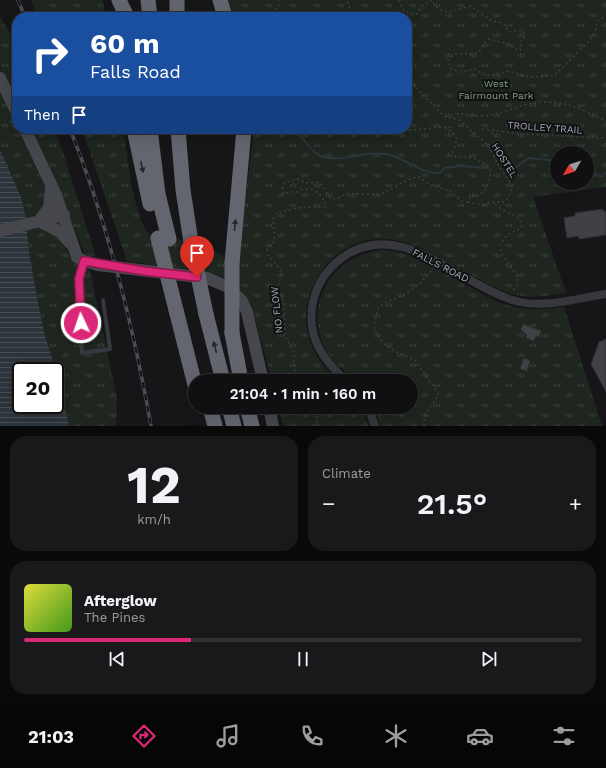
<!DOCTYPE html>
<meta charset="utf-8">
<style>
:root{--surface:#101012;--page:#19191b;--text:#f1f3f6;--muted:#9c9d9f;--line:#303032;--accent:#db2777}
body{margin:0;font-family:"Work Sans",sans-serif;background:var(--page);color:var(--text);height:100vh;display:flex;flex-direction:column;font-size:15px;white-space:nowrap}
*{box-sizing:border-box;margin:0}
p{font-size:13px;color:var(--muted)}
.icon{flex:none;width:22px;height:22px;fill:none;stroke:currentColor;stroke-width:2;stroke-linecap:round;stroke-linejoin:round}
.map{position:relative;height:426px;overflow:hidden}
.side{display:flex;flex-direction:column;gap:10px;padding:10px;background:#09090a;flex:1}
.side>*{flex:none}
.top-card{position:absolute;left:12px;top:12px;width:400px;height:122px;border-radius:16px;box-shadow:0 4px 16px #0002,0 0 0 1px var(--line);background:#1a4fa0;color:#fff;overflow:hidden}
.needle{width:26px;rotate:231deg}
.controls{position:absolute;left:550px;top:146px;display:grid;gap:8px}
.controls a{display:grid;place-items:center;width:44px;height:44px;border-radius:50%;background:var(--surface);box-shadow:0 4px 16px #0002,0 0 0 1px var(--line);font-size:20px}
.speed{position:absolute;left:12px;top:362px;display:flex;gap:8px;font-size:20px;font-weight:700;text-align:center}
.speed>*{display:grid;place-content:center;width:52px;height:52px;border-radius:50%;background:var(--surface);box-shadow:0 4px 16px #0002,0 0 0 1px var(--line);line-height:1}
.speed .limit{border:2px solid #111;border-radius:6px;background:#fff;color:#111}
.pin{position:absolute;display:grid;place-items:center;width:34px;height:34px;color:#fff;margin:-41px -17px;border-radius:50% 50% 50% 0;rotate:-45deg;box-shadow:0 0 4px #0007}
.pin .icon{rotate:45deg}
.me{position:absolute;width:44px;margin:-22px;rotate:357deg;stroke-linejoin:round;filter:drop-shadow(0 0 3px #0008)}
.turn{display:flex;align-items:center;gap:14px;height:84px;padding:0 12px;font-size:18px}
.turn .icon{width:52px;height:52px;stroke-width:2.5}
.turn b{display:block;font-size:28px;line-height:34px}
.then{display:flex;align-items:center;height:38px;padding:0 12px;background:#0003;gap:8px;font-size:15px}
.big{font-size:30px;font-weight:600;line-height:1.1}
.side .tile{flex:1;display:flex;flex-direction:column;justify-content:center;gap:6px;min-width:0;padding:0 14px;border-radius:16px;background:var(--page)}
.side .dial{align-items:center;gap:0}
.dial b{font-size:52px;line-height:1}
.song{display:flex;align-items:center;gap:12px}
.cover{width:48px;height:48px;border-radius:6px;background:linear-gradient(135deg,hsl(60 70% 55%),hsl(100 70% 35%))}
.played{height:4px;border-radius:2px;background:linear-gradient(90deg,var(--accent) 30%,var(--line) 30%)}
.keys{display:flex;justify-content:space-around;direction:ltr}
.heat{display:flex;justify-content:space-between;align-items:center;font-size:22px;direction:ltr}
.side .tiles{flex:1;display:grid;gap:10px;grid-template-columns:1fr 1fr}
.tile:last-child{grid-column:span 2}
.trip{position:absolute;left:188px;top:374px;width:230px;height:40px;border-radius:20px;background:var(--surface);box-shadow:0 4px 16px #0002,0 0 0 1px var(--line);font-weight:600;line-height:40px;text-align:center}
.tabs{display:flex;height:64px;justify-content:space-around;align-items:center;background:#060607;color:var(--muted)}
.tabs .icon{width:28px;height:28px}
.tabs .on{color:var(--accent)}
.tabs b{font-size:18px;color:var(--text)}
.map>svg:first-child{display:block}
</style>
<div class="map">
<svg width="606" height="426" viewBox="0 0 606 426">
<defs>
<pattern id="park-tufts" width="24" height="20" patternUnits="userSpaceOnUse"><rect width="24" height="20" fill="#1e261f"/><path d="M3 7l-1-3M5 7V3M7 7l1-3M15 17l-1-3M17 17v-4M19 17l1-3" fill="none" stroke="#3c433d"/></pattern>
<pattern id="water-rules" width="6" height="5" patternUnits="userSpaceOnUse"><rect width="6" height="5" fill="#2c353c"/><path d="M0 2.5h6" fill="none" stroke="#485056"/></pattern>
</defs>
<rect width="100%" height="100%" fill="#161618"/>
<path fill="url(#park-tufts)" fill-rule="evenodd" d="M31 0H103L105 17H38Z
M226 0H606V187L533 197 566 293C547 296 530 299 512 294 454 276 394 204 332 259 316 274 306 296 306 318 306 344 320 364 338 381H272L252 307 245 295 234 284 226 278 206 272 127 261 82 129H123C129 160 131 211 150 236L200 242 226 258 243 219 254 129H407V17H231ZM557 153H587V183H557Z
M0 16 17 46V129H54L64 155 96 257 86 255 83 251 70 217 59 221C64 240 66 265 90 270L117 398 116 426H69L57 372 45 336 38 303 30 258 25 213 21 197 0 150Z
M382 250C428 251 467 293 510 306 528 311 546 309 564 307L602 426H380L375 407H411V381H356C344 371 332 362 325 348 302 303 335 254 382 250Z
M279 407H361L369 426H283Z"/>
<path fill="url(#water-rules)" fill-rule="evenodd" d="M0 150 21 197 25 213 30 258 38 303 45 336 57 372 69 426H0ZM21 371H55V405H21Z"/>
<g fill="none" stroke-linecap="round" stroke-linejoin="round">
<path stroke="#2c353c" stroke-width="2" d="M292 129C304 135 308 151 321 156 342 163 364 151 385 154 405 157 420 174 440 173L445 168 459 166 488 168
M587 166 600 177 606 173
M509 170 515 168 528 158 557 161"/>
</g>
<path fill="#404145" stroke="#303034" d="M603 209 604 212 606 211V235L579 239 578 236 567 238 564 218 575 216V213Z
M523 324 541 331 539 337 536 336 534 341 526 338 527 335 521 330Z
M606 339V392L591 364 599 342Z
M524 358 530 361 527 371 520 369Z"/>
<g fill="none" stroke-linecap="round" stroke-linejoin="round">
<path stroke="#3d3f44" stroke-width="1.5" stroke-dasharray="2 3" stroke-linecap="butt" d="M399 0 404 11 416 15 422 6 431 0 439 10 449 12 470 6 492 21 503 23 509 32 522 30 525 35 520 43 522 48 519 51 509 44 489 39 486 40C479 59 472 52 455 54L448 59 450 68 460 72 475 69 486 76 509 71 529 77 554 76 588 42 595 33 597 21 606 16
M268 17 278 6 280 0
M346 17 350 9 347 0
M407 70 417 89 445 117 459 120 488 145 500 168 513 186 508 198 503 202H498L495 204C504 213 518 213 522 225L521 228 507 235 500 245 501 252 518 278V283L513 291
M453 118 459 113C496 123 509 104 543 102 566 101 586 111 606 121
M10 121 15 130
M394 129C414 133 434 125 454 128
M482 129 520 134 606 138
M488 145 498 141 496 137 489 130
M468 202 483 205 492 202 495 204
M298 381 293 364 295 353 285 337 284 305 278 286 281 277V270L268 255 267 250 275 240 273 219 276 213 303 207H326C323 195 317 189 304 189 301 189 299 192 296 192 290 192 289 192 284 194L282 191 284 183 298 179 306 183 318 182 323 186 330 198C337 201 341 195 348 194 359 193 371 196 382 193 395 189 406 178 419 177L429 184 450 191 462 201 468 202 470 196H477L486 189 490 179V169L487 165 472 157H456L453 152 457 139 454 134 444 127
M313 407 318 420 313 426
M424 426C424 407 436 405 438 393L415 360 394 351 383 343 375 331 374 325 378 308 386 302 402 296 420 284 434 267"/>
<path stroke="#37383d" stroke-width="4" d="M83 262 79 279 82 353 110 349 103 300"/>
<path stroke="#37383d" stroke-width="8" d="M346 381C322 358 306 337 313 302 317 283 328 268 343 257 402 216 461 286 516 301 544 309 578 298 606 294
M368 407 375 426"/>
<path stroke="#45474d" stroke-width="12" d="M0 78 17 113
M25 129 56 195 77 257 84 261 98 265 207 278 228 287 242 301 247 312 263 381
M39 221 60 232 71 244
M39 221 49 208 51 188
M0 231 64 215
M269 407 273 426"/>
<path stroke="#63666e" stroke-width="15" d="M119 0 127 17
M148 0 150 17
M220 0 225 17
M134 129 150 204
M150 129 158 194 169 239
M178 129 183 190 191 242
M232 263 244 129
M176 310 195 385
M206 314 223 381
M232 333 241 381
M210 407 215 426
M229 407 234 426
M247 407 252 426"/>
<defs>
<path id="rail" d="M18 0 25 17
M70 129C108 224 133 325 151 426"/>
</defs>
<use href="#rail" stroke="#4a4c52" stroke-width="3.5"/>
<use href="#rail" stroke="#111113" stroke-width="2" stroke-dasharray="6" stroke-linecap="butt"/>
<path stroke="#63666e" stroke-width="15" d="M177 17V0
M158 238 176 310
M191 242 206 314
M232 263V333"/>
</g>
<defs><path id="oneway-solid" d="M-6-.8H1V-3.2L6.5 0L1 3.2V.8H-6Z"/></defs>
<g fill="#26262a">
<use href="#oneway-solid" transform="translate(142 167) rotate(78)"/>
<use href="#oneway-solid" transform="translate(235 225) rotate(-85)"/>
<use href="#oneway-solid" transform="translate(215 347) rotate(-104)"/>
</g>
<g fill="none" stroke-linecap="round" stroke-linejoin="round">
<defs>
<path id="route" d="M81 323 79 279 84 261 144 271 197 277"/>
</defs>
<use href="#route" stroke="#8e194d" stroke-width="10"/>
<use href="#route" stroke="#db2777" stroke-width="7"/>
</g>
<g text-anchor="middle" stroke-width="4" stroke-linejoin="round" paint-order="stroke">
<g font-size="10" fill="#7fa381" stroke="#111113">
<text x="496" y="87">West<tspan x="496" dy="12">Fairmount Park</tspan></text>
</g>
<g font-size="10" fill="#a8adb8" stroke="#111113">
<text transform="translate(545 127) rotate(4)" y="4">TROLLEY TRAIL</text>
<text transform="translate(505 160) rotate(58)" y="4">HOSTEL</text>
<text transform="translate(441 265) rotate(27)" y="4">FALLS ROAD</text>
<text transform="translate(276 310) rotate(-96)" y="4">NO FLOW</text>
</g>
</g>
</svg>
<div class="controls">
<a><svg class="needle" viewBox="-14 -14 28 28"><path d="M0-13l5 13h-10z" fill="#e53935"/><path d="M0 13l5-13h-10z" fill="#9c9d9f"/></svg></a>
</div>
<div class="speed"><div class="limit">20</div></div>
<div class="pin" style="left:197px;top:277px;background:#d93025"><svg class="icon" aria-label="arrive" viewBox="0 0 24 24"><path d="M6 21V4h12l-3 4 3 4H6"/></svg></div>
<svg class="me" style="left:81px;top:323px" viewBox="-20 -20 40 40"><circle r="17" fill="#db2777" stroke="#fff" stroke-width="3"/><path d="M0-11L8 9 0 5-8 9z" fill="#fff"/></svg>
<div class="trip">21:04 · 1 min · 160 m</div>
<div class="top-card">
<div class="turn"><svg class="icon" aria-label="right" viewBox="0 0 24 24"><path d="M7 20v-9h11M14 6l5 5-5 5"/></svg><div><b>60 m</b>Falls Road</div></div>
<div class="then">Then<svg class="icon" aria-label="arrive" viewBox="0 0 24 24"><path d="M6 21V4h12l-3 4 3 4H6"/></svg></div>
</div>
</div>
<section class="side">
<div class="tiles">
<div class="tile dial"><b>12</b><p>km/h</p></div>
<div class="tile"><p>Climate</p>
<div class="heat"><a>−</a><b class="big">21.5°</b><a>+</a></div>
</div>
<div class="tile">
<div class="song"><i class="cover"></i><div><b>Afterglow</b><p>The Pines</p></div></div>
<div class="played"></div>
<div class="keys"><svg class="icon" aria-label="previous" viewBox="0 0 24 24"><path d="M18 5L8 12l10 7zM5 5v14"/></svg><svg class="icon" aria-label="pause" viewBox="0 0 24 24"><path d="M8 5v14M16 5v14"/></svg><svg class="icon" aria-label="next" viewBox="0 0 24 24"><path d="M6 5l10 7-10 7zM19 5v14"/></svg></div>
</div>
</div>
</section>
<nav class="tabs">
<b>21:03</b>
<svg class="icon on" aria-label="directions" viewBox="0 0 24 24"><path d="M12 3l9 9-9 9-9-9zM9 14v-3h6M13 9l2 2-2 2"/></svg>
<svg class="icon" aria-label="music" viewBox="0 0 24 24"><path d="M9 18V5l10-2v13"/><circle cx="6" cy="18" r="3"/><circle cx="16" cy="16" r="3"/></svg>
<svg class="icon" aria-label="phone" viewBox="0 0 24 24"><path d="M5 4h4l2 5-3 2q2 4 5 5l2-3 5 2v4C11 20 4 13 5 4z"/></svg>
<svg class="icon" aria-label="climate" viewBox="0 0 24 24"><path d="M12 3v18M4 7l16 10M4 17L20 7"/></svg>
<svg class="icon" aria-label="car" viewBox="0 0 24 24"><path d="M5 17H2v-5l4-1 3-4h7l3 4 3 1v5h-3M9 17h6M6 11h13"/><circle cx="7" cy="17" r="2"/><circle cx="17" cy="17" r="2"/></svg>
<svg class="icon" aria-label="filters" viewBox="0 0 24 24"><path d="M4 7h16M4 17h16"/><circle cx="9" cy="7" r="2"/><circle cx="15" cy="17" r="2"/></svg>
</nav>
